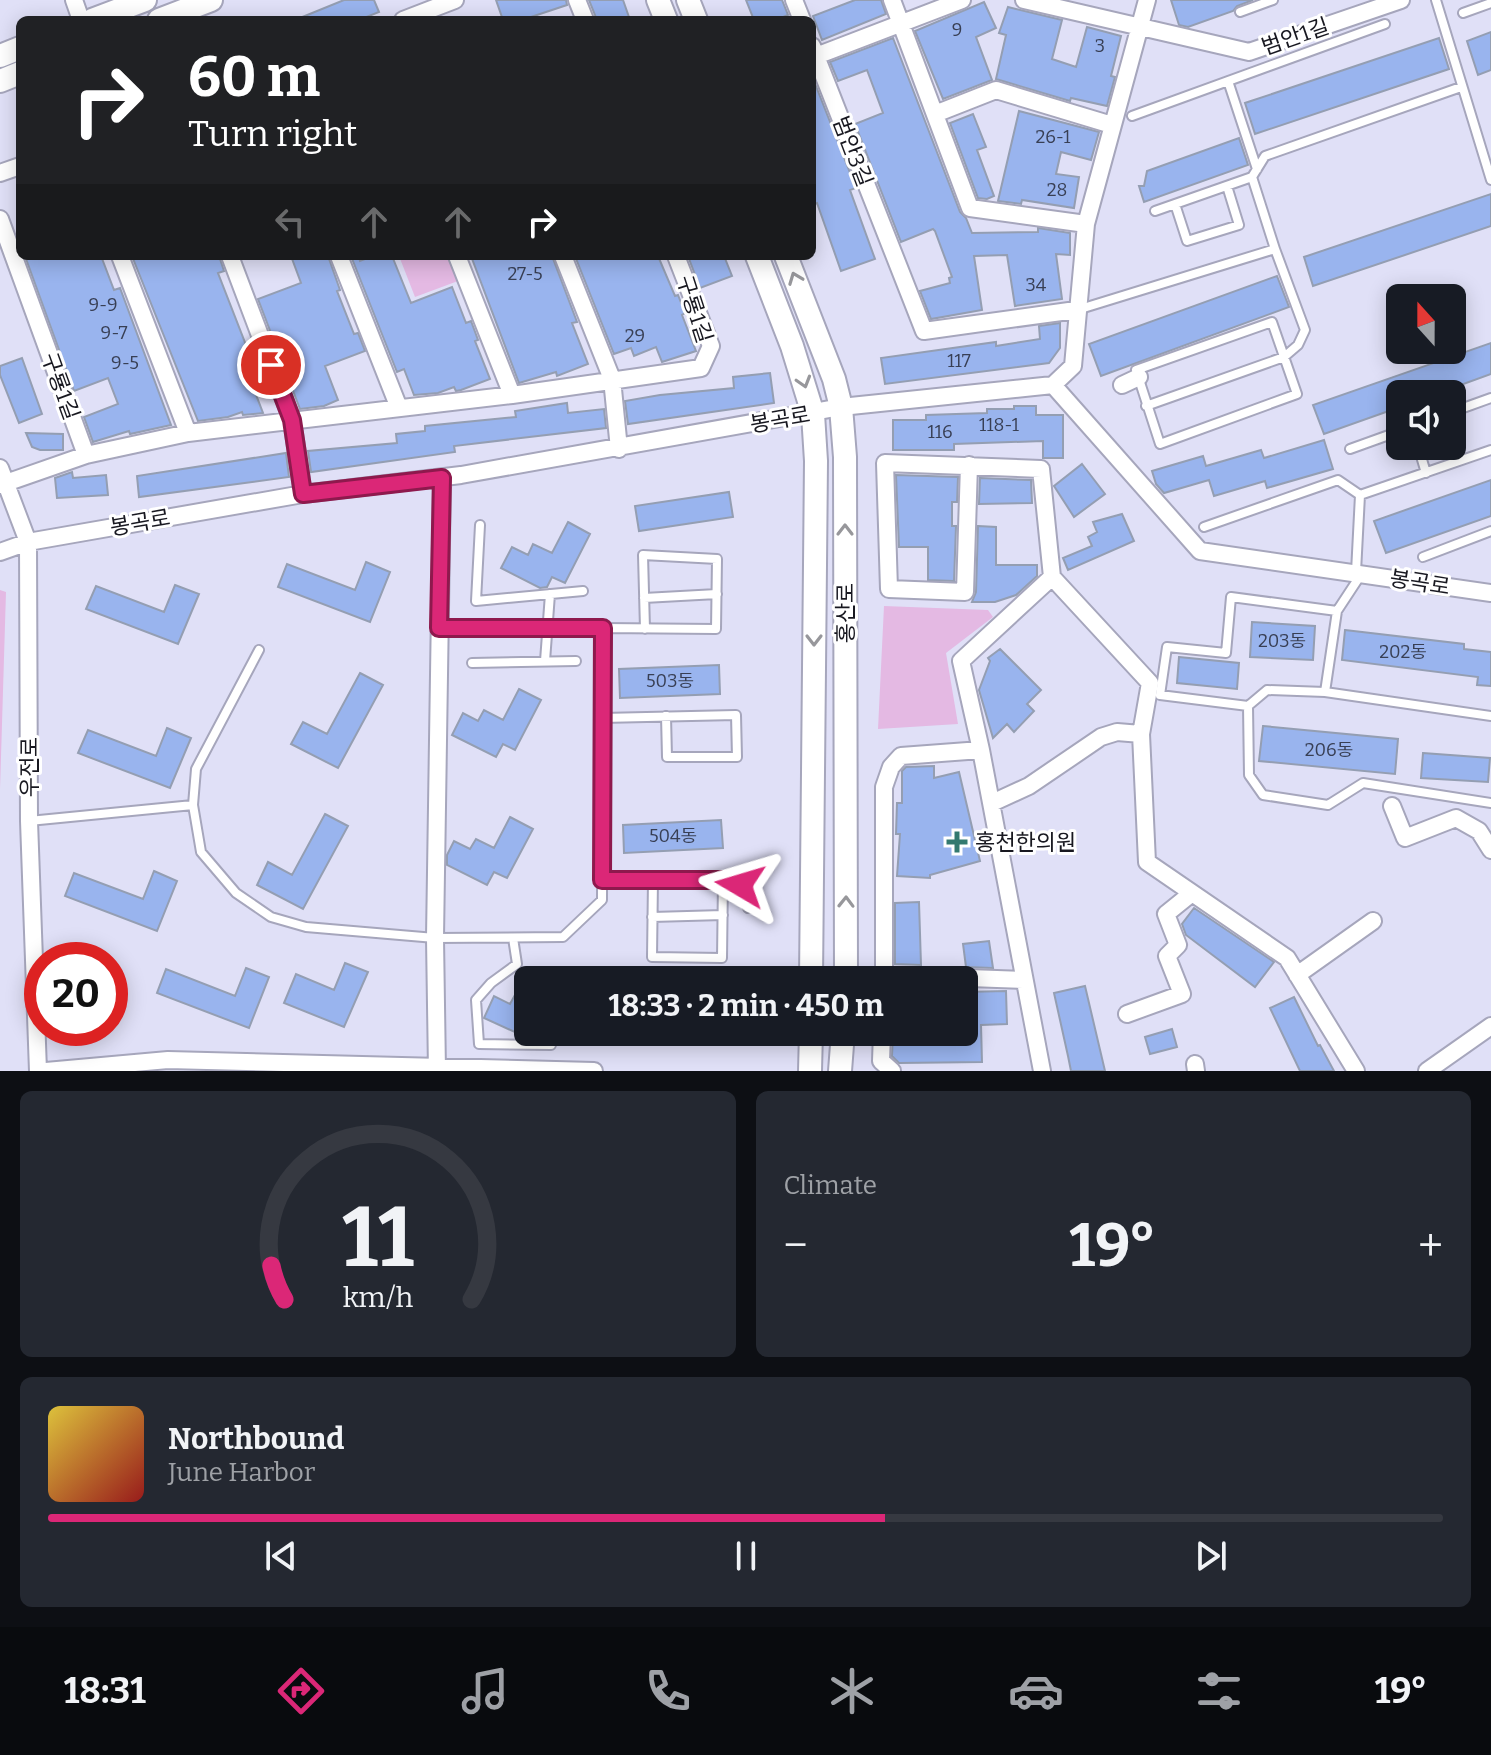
<!DOCTYPE html>
<meta charset="utf-8">
<style>
:root{--surface:#171b24;--page:#242831;--text:#f1f3f6;--muted:#9ea1a6;--line:#363941;--accent:#db2777}
body{margin:0;font-family:Bitter,"Noto Sans KR",serif;background:var(--page);color:var(--text);height:100vh;display:flex;flex-direction:column;font-size:30px;white-space:nowrap}
*{box-sizing:border-box;margin:0}
p{font-size:26px;color:var(--muted)}
.icon{flex:none;width:44px;height:44px;fill:none;stroke:currentColor;stroke-width:2;stroke-linecap:round;stroke-linejoin:round}
.map{position:relative;height:1071px;overflow:hidden}
.drawer{display:flex;flex-direction:column;gap:20px;padding:20px;background:#0d0f14;flex:1}
.drawer>*{flex:none}
.banner{position:absolute;left:16px;top:16px;width:800px;height:244px;border-radius:12px;box-shadow:0 4px 20px #0003;background:#202124;color:#fff;overflow:hidden}
.needle{width:52px;rotate:339deg}
.controls{position:absolute;left:1386px;top:284px;display:grid;gap:16px}
.controls a{display:grid;place-items:center;width:80px;height:80px;border-radius:12px;background:var(--surface);box-shadow:0 4px 20px #0003;font-size:40px}
.speed{position:absolute;left:24px;top:942px;display:flex;gap:16px;font-size:40px;font-weight:700;text-align:center}
.speed>*{display:grid;place-content:center;width:104px;height:104px;border-radius:50%;background:var(--surface);box-shadow:0 4px 20px #0003;line-height:1}
.speed .limit{border:12px solid #d22;background:#fff;color:#111}
.pin{position:absolute;display:grid;place-items:center;width:68px;height:68px;color:#fff;margin:-34px;border:4px solid #fff;border-radius:50%;box-shadow:0 2px 8px #0007}
.me{position:absolute;width:88px;margin:-44px;rotate:277deg;stroke-linejoin:round;filter:drop-shadow(0 0 6px #0008)}
.turn{display:flex;align-items:center;gap:28px;height:168px;padding:0 40px;font-size:36px}
.turn .icon{width:104px;height:104px;stroke-width:2.5}
.turn b{display:block;font-size:56px;line-height:68px}
.lanes{display:flex;align-items:center;height:76px;padding:0 40px;background:#0003;justify-content:center;gap:40px;direction:ltr}
.lanes .off{opacity:.35}
.big{font-size:60px;font-weight:700;line-height:1.1}
.drawer .card{flex:1;display:flex;flex-direction:column;justify-content:center;gap:12px;min-width:0;padding:0 28px;border-radius:12px;background:var(--page)}
.drawer .dial{align-items:center;gap:0}
.dial svg{height:208px;overflow:visible;fill:none;stroke:var(--line);stroke-width:7;stroke-linecap:round;text-anchor:middle}
.dial text{fill:var(--text);stroke:none}
.song{display:flex;align-items:center;gap:24px}
.cover{width:96px;height:96px;border-radius:12px;background:linear-gradient(135deg,hsl(50 70% 55%),hsl(0 70% 35%))}
.played{height:8px;border-radius:4px;background:linear-gradient(90deg,var(--accent) 60%,var(--line) 60%)}
.keys{display:flex;justify-content:space-around;direction:ltr}
.heat{display:flex;justify-content:space-between;align-items:center;font-size:44px;direction:ltr}
.drawer .tiles{flex:1;display:grid;gap:20px;grid-template-columns:1fr 1fr}
.card:last-child{grid-column:span 2}
.trip{position:absolute;left:514px;top:966px;width:464px;height:80px;border-radius:12px;background:var(--surface);box-shadow:0 4px 20px #0003;font-weight:700;line-height:80px;text-align:center}
.menu{display:flex;height:128px;justify-content:space-around;align-items:center;background:#090b0e;color:var(--muted)}
.menu .icon{width:56px;height:56px}
.menu .selected{color:var(--accent)}
.menu b{font-size:36px;color:var(--text)}
.map>svg:first-child{display:block}
</style>
<div class="map">
<svg width="1491" height="1071" viewBox="0 0 1491 1071">
<rect width="100%" height="100%" fill="#e0e0f7"/>
<path fill="#e4b9e3" d="M399 256H448L458 281 415 297Z
M0 590 6 592 0 790Z
M884 606 988 610 993 617 946 653 958 724 878 729Z"/>
<path fill="#99b4ee" stroke="#949eb2" stroke-width="2" d="M344 0H374L379 12 359 20H295Z
M496 0H566L567 5 522 20H503Z
M589 0H623L630 20H597Z
M746 0H782L788 15 776 20H754Z
M855 0H881L886 14 822 40 813 16Z
M1171 0H1253L1237 6 1233 11 1188 27 1179 25Z
M984 2 996 28 976 37 992 80 943 99 915 31Z
M1008 7 1062 20 1052 59 1076 67 1087 27 1121 36 1111 76 1115 77 1107 106 1071 98 1070 101 996 79 1006 35 999 33Z
M1491 32V70L1478 75 1467 41Z
M893 38 960 212 966 218 972 233 1038 232V228L1070 233V255L1056 254 1062 299 1015 306 1007 255 974 256 982 310 931 319 920 291 950 283 949 278 952 277 935 231 933 229 901 242 855 124 883 113 867 70 838 81 830 62Z
M1439 38 1449 69 1255 134 1245 103Z
M812 76 856 188 850 190 875 259 841 271 817 203 812 205Z
M1019 111 1099 132 1091 160 1061 152 1056 174 1079 177 1074 208 1022 200 1021 204 998 201Z
M973 114 986 147 977 150 994 196 987 199 978 198 950 123Z
M1239 138 1248 165 1144 202 1139 186H1144L1147 171Z
M1491 194V226L1313 286 1304 257Z
M25 256H101L114 290 120 288 171 425 130 434 129 431 93 442 84 417 118 404 108 378 74 391Z
M132 256H219L224 271 218 273 251 358 243 361 263 413 243 415 242 412 228 417 198 421Z
M291 256H328L340 290 337 291 354 334 358 333 365 351 325 366 338 400 324 406 300 409 258 299 301 283Z
M351 256H359L360 261 373 256H392L411 303 452 287 466 323 471 321 478 340 475 341 490 379 461 390 456 391 454 387 438 393 414 395 404 369 397 372Z
M471 256H552L577 322 572 323 588 364 557 376 556 372 519 383Z
M575 256H658L675 296 678 295 685 313 682 315 696 351 662 362 656 347 634 356 631 348 614 354Z
M688 256H724L732 276 700 288Z
M1277 276 1289 307 1101 376 1089 344Z
M1060 323V348L1049 363 885 384 881 358 996 342V346L1040 339 1039 326Z
M1491 343V374L1436 394H1400V407L1324 434 1313 405Z
M22 358 42 414 19 423 0 375V366Z
M770 373 774 403 628 424 625 401 660 395 734 388 733 377Z
M567 403 568 413 604 409 606 428 454 446 455 452 311 472 308 451 397 443 396 434 425 431V426L516 417 515 411Z
M1014 406H1036V415H1063V458H1043V441L954 444V450H893V420H926V415L987 413V409H1014Z
M26 433 63 434V450H40L32 447Z
M1324 440 1333 469 1267 488 1265 481 1214 496 1209 480 1164 493 1156 484 1152 471 1203 456 1206 466 1261 450 1264 458Z
M286 453 289 477 139 497 137 476Z
M1082 464 1105 494 1074 517 1054 486Z
M72 472 73 478 106 475 108 495 57 498 55 478Z
M896 475 958 477 957 502H952V526H956L954 581 928 580V547H899Z
M980 478 1031 480 1032 503 979 504Z
M1491 480V516L1386 553 1374 521Z
M729 492 733 517 639 531 635 506Z
M1122 514 1134 541 1068 570 1063 558 1092 546 1088 537 1097 532 1093 522Z
M568 522 590 534 565 583 552 577 547 587 540 588 501 568 512 547 528 555 533 544 552 553Z
M978 526 996 527V565H1037V576L1016 595 995 602H972L976 592Z
M366 562 390 572 370 622 278 587 287 564 355 590Z
M175 585 199 594 178 644 86 609 96 586 164 612Z
M1252 622 1315 626 1313 660 1250 657Z
M1345 630 1464 644V649L1491 652V686L1477 685 1478 677 1342 660Z
M1000 649 1041 690 1027 704 1034 711 1014 732 1007 724 993 738 979 690 990 661 988 658Z
M1179 657 1239 663 1237 689 1177 683Z
M719 665 720 694 620 698 619 669Z
M360 673 383 685 338 768 291 744 303 722 327 734Z
M519 689 541 700 515 750 503 744 496 757 452 735 463 713 478 721 484 710 503 720Z
M1263 726 1398 739 1395 774 1259 761Z
M167 728 191 738 170 788 78 753 88 730 156 756Z
M1423 753 1490 758 1488 782 1421 778Z
M934 766V778L959 772 980 861 930 875V878L897 876 900 834H896L897 803H902V771L906 767Z
M325 814 348 826 303 909 257 885 268 862 292 875Z
M510 817 533 829 507 878 494 872 487 885 447 865V855L454 841 470 849 476 839 494 848Z
M721 820 723 848 624 853 623 825Z
M154 871 177 881 157 931 65 896 74 873 143 899Z
M919 902 921 965 895 964V903Z
M1194 908 1274 962 1255 987 1186 935 1182 924Z
M989 941 993 968 966 967 963 944Z
M345 963 368 972 344 1027 284 1003 296 974 334 990Z
M246 968 269 977 249 1028 157 993 166 969 235 996Z
M1085 986 1105 1071H1071L1068 1056 1054 993Z
M1006 991 1007 1024 981 1025 982 1062 899 1063 892 1056 893 1032H964V992Z
M516 993 528 999V1038L484 1018 494 996 510 1004Z
M1294 997 1318 1046 1320 1045 1334 1071H1300L1270 1008Z
M1172 1029 1177 1047 1150 1054 1145 1037Z"/>
<g fill="none" stroke-linecap="round" stroke-linejoin="round">
<defs>
<path id="lane" d="M1436 0 1491 180
M1240 12 1273 0
M1463 13 1491 3
M1228 81 1257 169
M1132 116 1385 24
M1175 204 1187 241 1239 225 1227 186
M1155 211 1252 177
M1077 310 1275 249 1252 177 1265 156 1461 87
M1272 322 1297 394 1160 444 1136 370Z
M1146 406 1284 357 1298 345 1305 330 1275 249
M1452 412 1491 398
M1418 446 1426 473
M1350 449 1400 431
M480 525 476 601 583 591
M1204 527 1338 480 1360 495
M1423 557 1491 531
M1356 572 1360 495 1491 450
M644 598 717 594
M1337 611 1231 597 1226 653 1167 647 1160 695 1248 706 1267 690 1325 692 1337 611 1362 573
M603 628 716 629 717 559 643 555 645 629
M545 661 550 594
M472 663 576 661
M1325 692 1491 716
M1248 706 1249 775 1263 795 1328 805 1363 783 1491 803
M602 718 736 715 737 757H667L666 716
M193 805 196 769 259 650
M29 821 193 805 201 852 236 893 271 917 306 927 435 938 563 937 602 900 603 628H439
M602 880H723L740 885 748 908
M653 880 652 957 722 958 723 880
M652 917 723 915
M513 938 517 964 491 983 476 1000 479 1044 551 1045"/>
<path id="street" d="M74 0 81 20
M577 0 585 20
M794 0 802 20
M892 0 970 208 1086 224
M1024 0 1249 52 1401 0
M403 20 455 0
M812 46 924 331 1076 310
M816 56 962 0
M935 114 996 90 1112 125
M0 173 20 166
M0 219 86 455
M120 256 188 433
M230 256 292 420 303 494
M339 256 399 408
M457 256 512 395
M563 256 612 379 619 449
M1053 385 1073 366 1086 224 1147 0
M1122 385 1139 377
M969 465 965 592 889 589 885 463 1041 469 1052 577 1150 683 1141 734 1147 862 1287 958 1356 1071
M0 468 28 542 29 821 38 1071
M0 485 86 455 188 433 512 395 701 368 711 346 676 256
M0 552 28 542 303 494 461 475 841 407 1053 385 1200 551 1491 593
M992 803 1029 786 1101 737 1117 732 1141 734
M1392 806 1405 838 1456 818 1479 831 1491 850
M884 975 1023 980
M1297 975 1373 921
M884 980V787L891 767 901 756 981 750
M1127 1014 1182 994 1167 956 1178 945 1166 914 1192 893
M882 1032 881 1061 892 1071
M1195 1064 1196 1071
M46 1071 168 1060 594 1071
M437 1071 435 938 442 478
M1042 1071 981 750 961 661 1052 577
M1427 1071 1491 1026"/>
<path id="secondary" d="M658 0 666 20
M688 0 696 20
M92 20 145 0
M159 20 211 0
M0 56 20 48
M0 81 20 73
M757 256 792 346 813 414 816 461 811 980
M786 256 834 379 841 407 845 457 846 980
M810 1071 811 1032
M840 1071 843 1032"/>
</defs>
<use href="#lane" stroke="#a6a6bc" stroke-width="12"/>
<use href="#street" stroke="#a6a6bc" stroke-width="20"/>
<use href="#secondary" stroke="#a6a6bc" stroke-width="26"/>
<use href="#lane" stroke="#fff" stroke-width="8"/>
<use href="#street" stroke="#fff" stroke-width="16"/>
<use href="#secondary" stroke="#fff" stroke-width="22"/>
</g>
<defs><path id="oneway-chevron" d="M-2-3.5L2.5 0L-2 3.5" fill="none" stroke-width="1.6" stroke-linecap="round" stroke-linejoin="round" transform="scale(2)"/></defs>
<g stroke="#97979b">
<use href="#oneway-chevron" transform="translate(795 278) rotate(-111)"/>
<use href="#oneway-chevron" transform="translate(804 382) rotate(73)"/>
<use href="#oneway-chevron" transform="translate(845 530) rotate(-90)"/>
<use href="#oneway-chevron" transform="translate(814 640) rotate(90)"/>
<use href="#oneway-chevron" transform="translate(846 902) rotate(-89)"/>
</g>
<g fill="none" stroke-linecap="round" stroke-linejoin="round">
<defs>
<path id="route" d="M271 365 292 420 303 494 442 478 439 628H603L602 880H723L740 885"/>
</defs>
<use href="#route" stroke="#8e194d" stroke-width="20"/>
<use href="#route" stroke="#db2777" stroke-width="14"/>
</g>
<path fill="#33796f" stroke="#fff" stroke-width="3" d="M953 830h8v8h8v8h-8v8h-8v-8h-8v-8h8z"/>
<g text-anchor="middle" stroke-width="6" stroke-linejoin="round" paint-order="stroke">
<g font-size="18" fill="#383f54">
<text x="957" y="36">9</text>
<text x="1100" y="52">3</text>
<text x="1053" y="143">26-1</text>
<text x="1057" y="196">28</text>
<text x="525" y="280">27-5</text>
<text x="1036" y="291">34</text>
<text x="103" y="311">9-9</text>
<text x="114" y="339">9-7</text>
<text x="635" y="342">29</text>
<text x="959" y="367">117</text>
<text x="125" y="369">9-5</text>
<text x="999" y="431">118-1</text>
<text x="940" y="438">116</text>
<text x="1282" y="647">203동</text>
<text x="1403" y="658">202동</text>
<text x="670" y="687">503동</text>
<text x="1329" y="756">206동</text>
<text x="673" y="842">504동</text>
</g>
<g font-size="22" fill="#181820" stroke="#fff">
<text transform="translate(1295 36) rotate(-19)" y="8">범안1길</text>
<text transform="translate(853 151) rotate(69)" y="8">범안3길</text>
<text transform="translate(695 309) rotate(72)" y="8">구룡1길</text>
<text transform="translate(61 386) rotate(70)" y="8">구룡1길</text>
<text transform="translate(780 419) rotate(-10)" y="8">봉곡로</text>
<text transform="translate(140 522) rotate(-10)" y="8">봉곡로</text>
<text transform="translate(1420 582) rotate(9)" y="8">봉곡로</text>
<text transform="translate(845 613) rotate(-90)" y="8">홍산로</text>
<text transform="translate(29 767) rotate(-90)" y="8">우전로</text>
</g>
<g font-size="22" fill="#181820" stroke="#fff" text-anchor="start">
<text x="975" y="850">홍천한의원</text>
</g>
</g>
</svg>
<div class="controls">
<a><svg class="needle" viewBox="-14 -14 28 28"><path d="M0-13l5 13h-10z" fill="#e53935"/><path d="M0 13l5-13h-10z" fill="#9ea1a6"/></svg></a>
<a><svg class="icon" aria-label="sound" viewBox="0 0 24 24"><path d="M4 9h4l5-4v14l-5-4H4zM17 9q2 3 0 6"/></svg></a>
</div>
<div class="speed"><div class="limit">20</div></div>
<div class="pin" style="left:271px;top:365px;background:#d93025"><svg class="icon" aria-label="arrive" viewBox="0 0 24 24"><path d="M6 21V4h12l-3 4 3 4H6"/></svg></div>
<svg class="me" style="left:740px;top:885px" viewBox="-20 -20 40 40"><path d="M0-17L14 15 0 8-14 15z" fill="#db2777" stroke="#fff" stroke-width="4"/></svg>
<div class="trip">18:33 · 2 min · 450 m</div>
<div class="banner">
<div class="turn"><svg class="icon" aria-label="right" viewBox="0 0 24 24"><path d="M7 20v-9h11M14 6l5 5-5 5"/></svg><div><b>60 m</b>Turn right</div></div>
<div class="lanes"><svg class="icon off" aria-label="left" viewBox="0 0 24 24"><path d="M17 20v-9H6M10 6l-5 5 5 5"/></svg><svg class="icon off" aria-label="ahead" viewBox="0 0 24 24"><path d="M12 20V5M6 11l6-6 6 6"/></svg><svg class="icon off" aria-label="ahead" viewBox="0 0 24 24"><path d="M12 20V5M6 11l6-6 6 6"/></svg><svg class="icon" aria-label="right" viewBox="0 0 24 24"><path d="M7 20v-9h11M14 6l5 5-5 5"/></svg></div>
</div>
</div>
<section class="drawer">
<div class="tiles">
<div class="card dial"><svg viewBox="0 0 100 80">
<path d="M14 69A42 42 0 1 1 86 69"/>
<path d="M14 69A42 42 0 0 1 9 56" stroke="#db2777"/>
<text x="50" y="56" font-size="32" font-weight="700">11</text>
<text x="50" y="72" font-size="11">km/h</text>
</svg></div>
<div class="card"><p>Climate</p>
<div class="heat"><a>−</a><b class="big">19°</b><a>+</a></div>
</div>
<div class="card">
<div class="song"><i class="cover"></i><div><b>Northbound</b><p>June Harbor</p></div></div>
<div class="played"></div>
<div class="keys"><svg class="icon" aria-label="previous" viewBox="0 0 24 24"><path d="M18 5L8 12l10 7zM5 5v14"/></svg><svg class="icon" aria-label="pause" viewBox="0 0 24 24"><path d="M8 5v14M16 5v14"/></svg><svg class="icon" aria-label="next" viewBox="0 0 24 24"><path d="M6 5l10 7-10 7zM19 5v14"/></svg></div>
</div>
</div>
</section>
<nav class="menu">
<b>18:31</b>
<svg class="icon selected" aria-label="directions" viewBox="0 0 24 24"><path d="M12 3l9 9-9 9-9-9zM9 14v-3h6M13 9l2 2-2 2"/></svg>
<svg class="icon" aria-label="music" viewBox="0 0 24 24"><path d="M9 18V5l10-2v13"/><circle cx="6" cy="18" r="3"/><circle cx="16" cy="16" r="3"/></svg>
<svg class="icon" aria-label="phone" viewBox="0 0 24 24"><path d="M5 4h4l2 5-3 2q2 4 5 5l2-3 5 2v4C11 20 4 13 5 4z"/></svg>
<svg class="icon" aria-label="climate" viewBox="0 0 24 24"><path d="M12 3v18M4 7l16 10M4 17L20 7"/></svg>
<svg class="icon" aria-label="car" viewBox="0 0 24 24"><path d="M5 17H2v-5l4-1 3-4h7l3 4 3 1v5h-3M9 17h6M6 11h13"/><circle cx="7" cy="17" r="2"/><circle cx="17" cy="17" r="2"/></svg>
<svg class="icon" aria-label="filters" viewBox="0 0 24 24"><path d="M4 7h16M4 17h16"/><circle cx="9" cy="7" r="2"/><circle cx="15" cy="17" r="2"/></svg>
<b>19°</b>
</nav>
